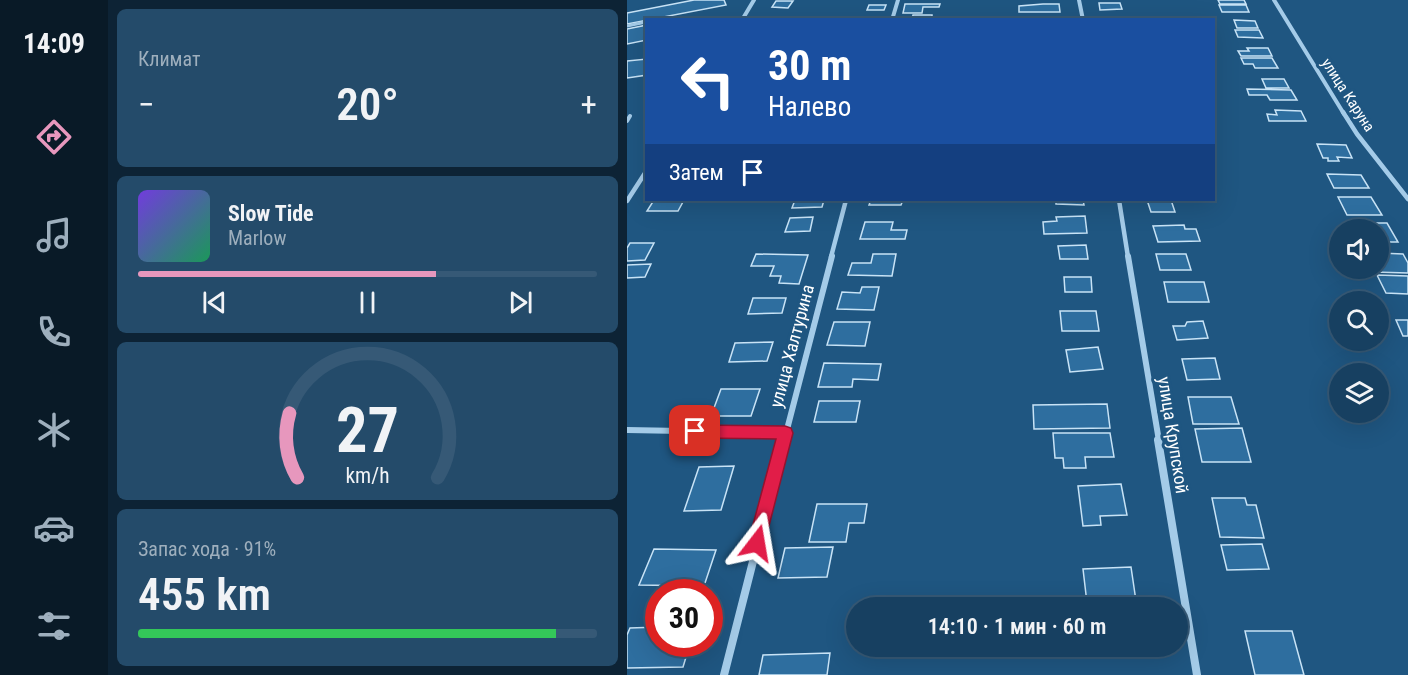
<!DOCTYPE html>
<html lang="ru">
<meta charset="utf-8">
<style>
:root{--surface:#174061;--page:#244b6a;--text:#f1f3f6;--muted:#9eafbd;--line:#365976;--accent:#e797bd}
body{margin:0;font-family:"Roboto Condensed",sans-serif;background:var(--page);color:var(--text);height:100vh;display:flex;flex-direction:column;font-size:22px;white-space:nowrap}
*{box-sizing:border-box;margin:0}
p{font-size:20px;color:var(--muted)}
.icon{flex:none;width:33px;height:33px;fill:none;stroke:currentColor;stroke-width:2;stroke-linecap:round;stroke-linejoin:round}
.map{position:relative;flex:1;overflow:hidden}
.panel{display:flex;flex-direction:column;gap:9px;padding:9px;background:#0d2335;width:519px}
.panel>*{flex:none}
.guide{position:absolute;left:18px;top:18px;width:570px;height:183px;border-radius:0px;box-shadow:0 6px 24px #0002,0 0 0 2px var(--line);background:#1a4fa0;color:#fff;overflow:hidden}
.controls{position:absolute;left:702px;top:219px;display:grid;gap:12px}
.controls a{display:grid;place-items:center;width:60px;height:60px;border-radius:50%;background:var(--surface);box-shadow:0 6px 24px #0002,0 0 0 2px var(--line);font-size:30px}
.speed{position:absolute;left:18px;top:579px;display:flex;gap:12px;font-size:30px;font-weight:700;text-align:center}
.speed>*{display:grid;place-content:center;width:78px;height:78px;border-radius:50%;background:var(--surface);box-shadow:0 6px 24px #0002,0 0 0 2px var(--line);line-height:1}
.speed .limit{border:9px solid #d22;background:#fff;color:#111}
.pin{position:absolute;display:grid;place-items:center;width:51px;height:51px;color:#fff;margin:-26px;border-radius:12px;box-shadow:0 3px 9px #0006}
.me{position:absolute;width:66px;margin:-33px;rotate:14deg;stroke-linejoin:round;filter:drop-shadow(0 0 4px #0008)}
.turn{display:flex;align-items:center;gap:21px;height:126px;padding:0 24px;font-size:27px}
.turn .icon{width:78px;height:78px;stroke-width:2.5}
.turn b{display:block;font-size:42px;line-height:51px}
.then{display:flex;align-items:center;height:57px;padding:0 24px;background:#0003;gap:12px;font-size:22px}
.big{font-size:45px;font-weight:600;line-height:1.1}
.panel .tile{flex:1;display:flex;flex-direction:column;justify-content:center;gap:9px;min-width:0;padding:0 21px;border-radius:9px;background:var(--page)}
.panel .dial{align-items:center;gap:0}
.dial svg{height:156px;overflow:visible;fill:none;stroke:var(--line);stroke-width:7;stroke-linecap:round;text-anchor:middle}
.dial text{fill:var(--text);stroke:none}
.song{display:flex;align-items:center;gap:18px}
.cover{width:72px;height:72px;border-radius:9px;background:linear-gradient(135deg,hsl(260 70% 55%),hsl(150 70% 35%))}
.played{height:6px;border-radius:3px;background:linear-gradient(90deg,var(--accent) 65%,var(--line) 65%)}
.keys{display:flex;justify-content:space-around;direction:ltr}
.heat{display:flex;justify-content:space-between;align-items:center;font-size:33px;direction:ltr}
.charge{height:9px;border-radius:4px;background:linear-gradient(90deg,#34c759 91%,var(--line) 0)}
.trip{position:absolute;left:219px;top:597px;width:342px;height:60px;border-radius:30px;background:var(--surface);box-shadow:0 6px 24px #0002,0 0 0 2px var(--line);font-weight:600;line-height:60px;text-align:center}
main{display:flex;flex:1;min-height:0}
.tab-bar{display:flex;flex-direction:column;width:108px;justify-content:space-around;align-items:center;background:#091a27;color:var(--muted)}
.tab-bar .icon{width:42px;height:42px}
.tab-bar .selected{color:var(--accent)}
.tab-bar b{font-size:27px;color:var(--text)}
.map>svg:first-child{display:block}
</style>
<main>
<nav class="tab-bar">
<b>14:09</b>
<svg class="icon selected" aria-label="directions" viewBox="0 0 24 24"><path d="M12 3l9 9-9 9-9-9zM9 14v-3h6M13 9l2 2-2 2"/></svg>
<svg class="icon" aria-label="music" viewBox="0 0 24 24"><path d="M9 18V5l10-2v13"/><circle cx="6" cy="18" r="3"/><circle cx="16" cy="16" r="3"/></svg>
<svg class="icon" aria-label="phone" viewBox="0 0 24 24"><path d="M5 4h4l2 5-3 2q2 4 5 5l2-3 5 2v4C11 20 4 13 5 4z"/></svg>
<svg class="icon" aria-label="climate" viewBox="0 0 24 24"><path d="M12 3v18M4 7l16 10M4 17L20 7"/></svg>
<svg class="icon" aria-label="car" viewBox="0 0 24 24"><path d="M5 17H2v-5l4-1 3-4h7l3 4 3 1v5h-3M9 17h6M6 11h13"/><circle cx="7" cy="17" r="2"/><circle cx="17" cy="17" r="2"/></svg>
<svg class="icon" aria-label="filters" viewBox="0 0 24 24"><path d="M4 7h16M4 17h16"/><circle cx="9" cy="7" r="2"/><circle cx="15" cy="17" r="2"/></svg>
</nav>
<section class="panel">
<div class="tile"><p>Климат</p>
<div class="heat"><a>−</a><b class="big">20°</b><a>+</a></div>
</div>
<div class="tile">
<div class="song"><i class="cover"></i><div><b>Slow Tide</b><p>Marlow</p></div></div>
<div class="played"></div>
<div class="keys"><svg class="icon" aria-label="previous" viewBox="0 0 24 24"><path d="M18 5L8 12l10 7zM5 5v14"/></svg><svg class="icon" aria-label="pause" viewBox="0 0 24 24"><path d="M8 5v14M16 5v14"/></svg><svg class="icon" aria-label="next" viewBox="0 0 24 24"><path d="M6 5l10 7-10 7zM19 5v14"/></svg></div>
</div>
<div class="tile dial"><svg viewBox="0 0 100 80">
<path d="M14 69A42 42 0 1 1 86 69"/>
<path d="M14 69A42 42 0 0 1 10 36" stroke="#e797bd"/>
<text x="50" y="56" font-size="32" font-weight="700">27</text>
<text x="50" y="72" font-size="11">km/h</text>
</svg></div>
<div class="tile"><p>Запас хода · 91%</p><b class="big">455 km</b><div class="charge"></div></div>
</section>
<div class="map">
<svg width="781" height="675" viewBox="0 0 781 675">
<rect width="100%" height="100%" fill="#1f5681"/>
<path fill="#2e6e9f" stroke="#c8e3f6" stroke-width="1.5" d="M67 0H97L99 5 0 24V13Z
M591 0H617L619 4H593Z
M149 1H166L161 8 145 7Z
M472 3H493L495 9 473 10Z
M278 4H313L312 7H296L295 13H276Z
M416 4H432L433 12H392V6Z
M242 5H259L257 10H240Z
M592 5H619L622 12H595Z
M286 15H305V18H318V20H285Z
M607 20 628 21 631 28H610Z
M20 25V40L0 44V29Z
M608 30H632L636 38 611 37Z
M620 48H641L645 56H614L611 51H622Z
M614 58H645L651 68H628L626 64H617Z
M20 59V75L0 78V61Z
M635 79H657L662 88H639Z
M620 89 664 90 670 100H643L640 95H622Z
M648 110 674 111 679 121H642L640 114 650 115Z
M690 144 719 145 725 158 710 157 712 161H701V158H696Z
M700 174 734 175 742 188H707Z
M711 197H744L755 215H720Z
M27 200H57L51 211H20Z
M168 200H197L195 207 165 208Z
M244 200H276L274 205H242Z
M429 200H456L457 205 429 204Z
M520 200H544L548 212H524Z
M458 216 460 233 417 234 416 222 430 221 429 217Z
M186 217 183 231 158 232 163 218Z
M238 222H266L264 230H280L278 239H233Z
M726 223H760L771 242H752V230H729Z
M557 225 558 229H569L573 241 531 242 526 226Z
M3 243H27L18 260 0 261V248Z
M459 245 461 259H433L431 246Z
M752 253 776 254 781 263V273L747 272 746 268H752Z
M129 254 181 255 172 284 152 283 154 276H143L147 266H124Z
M246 254H269L265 276 221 275 225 263H244Z
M529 254H559L564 270H533Z
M24 264 18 277 0 278V265Z
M750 275 781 276V294L759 293Z
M437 277H464L465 292H438Z
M537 282H577L582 302H541Z
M235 287H252L247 310 210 309 215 292 233 293Z
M126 298H159L155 313 121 314Z
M433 311H469L472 331H435Z
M769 320H781V336H776Z
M576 321 581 338 550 340 546 326H558L560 322Z
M207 322H243L238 346 200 345Z
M146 342 140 361 102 362 108 343Z
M471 347 476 369 443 372 439 350Z
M588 358 593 379 560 380 555 359Z
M197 363 254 364 251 380 226 379 225 387H191Z
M94 389H133L124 416H84Z
M561 397H604L612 424H566Z
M192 401H233L229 422H187Z
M480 404 483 428 407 429 406 405Z
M615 428 624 462H575L568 429Z
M426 433H483L487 457H458L459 468H437L436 458H428Z
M107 466 94 510 57 511 72 467Z
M494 484 500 515 473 516 474 525 456 526 451 486Z
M585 498H618L620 505H629L637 538 593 537Z
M190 504H240L237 523H222L219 542H182Z
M635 544 642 569 600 570 594 545Z
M206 547 200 577 151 578 158 548Z
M27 549 89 550 77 586 12 585Z
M504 567 509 601 460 603 456 569Z
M32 627V644H63L56 667 0 668V635L3 628Z
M618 631H665L677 675H628Z
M452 646H514V648L452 652Z
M203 653 200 675H132L136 655Z"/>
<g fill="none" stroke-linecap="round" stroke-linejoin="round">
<path stroke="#a4cbe8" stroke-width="3" d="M0 26 19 22"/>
<path stroke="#a4cbe8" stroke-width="4" d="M0 121 3 116"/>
<path stroke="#a4cbe8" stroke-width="4" d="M452 0 456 20
M647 0 717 114
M115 20 127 0
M265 20 271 0"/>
<path stroke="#a4cbe8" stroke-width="4.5" d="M716 112 730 134 781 199
M492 200 501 257
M0 201 20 170
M204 257 219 200"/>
<path stroke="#a4cbe8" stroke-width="6" d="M501 256 532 441
M0 430 158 433
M157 441 205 256"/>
<path stroke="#a4cbe8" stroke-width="8" d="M531 440 570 675
M97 675 157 440"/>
</g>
<path fill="#e11d48" stroke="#92132f" stroke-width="1.5" d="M68 425 158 426 164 428 166 433 136 549 130 552 124 549 121 543 149 439 68 438 62 436 60 431 62 427Z"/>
<g text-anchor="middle" stroke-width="6" stroke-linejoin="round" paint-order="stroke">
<g font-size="15" fill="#fff" stroke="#1f5681">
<text transform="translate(721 95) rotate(57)" y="5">улица Каруна</text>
</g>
<g font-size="18" fill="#fff" stroke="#1f5681">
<text transform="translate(165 346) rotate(-75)" y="6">улица Халтурина</text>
<text transform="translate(546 435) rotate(81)" y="6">улица Крупской</text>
</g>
</g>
</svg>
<div class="controls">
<a><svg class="icon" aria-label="sound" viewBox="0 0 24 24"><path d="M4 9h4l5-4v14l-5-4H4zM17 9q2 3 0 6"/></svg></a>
<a><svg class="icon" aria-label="search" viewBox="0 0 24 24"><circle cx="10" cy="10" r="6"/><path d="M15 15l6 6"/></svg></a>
<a><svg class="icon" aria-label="layers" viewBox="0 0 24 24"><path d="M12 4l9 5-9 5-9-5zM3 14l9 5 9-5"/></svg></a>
</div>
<div class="speed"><div class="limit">30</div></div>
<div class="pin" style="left:68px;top:431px;background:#d93025"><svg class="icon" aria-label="arrive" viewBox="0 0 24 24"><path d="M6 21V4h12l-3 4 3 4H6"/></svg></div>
<svg class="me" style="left:130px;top:543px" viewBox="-20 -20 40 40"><path d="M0-17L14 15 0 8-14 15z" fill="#e11d48" stroke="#fff" stroke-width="4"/></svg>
<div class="trip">14:10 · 1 мин · 60 m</div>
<div class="guide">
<div class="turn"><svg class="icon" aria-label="left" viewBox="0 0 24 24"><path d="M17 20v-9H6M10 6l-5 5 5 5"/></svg><div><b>30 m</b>Налево</div></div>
<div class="then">Затем<svg class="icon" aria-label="arrive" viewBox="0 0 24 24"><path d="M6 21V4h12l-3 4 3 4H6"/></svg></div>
</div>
</div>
</main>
